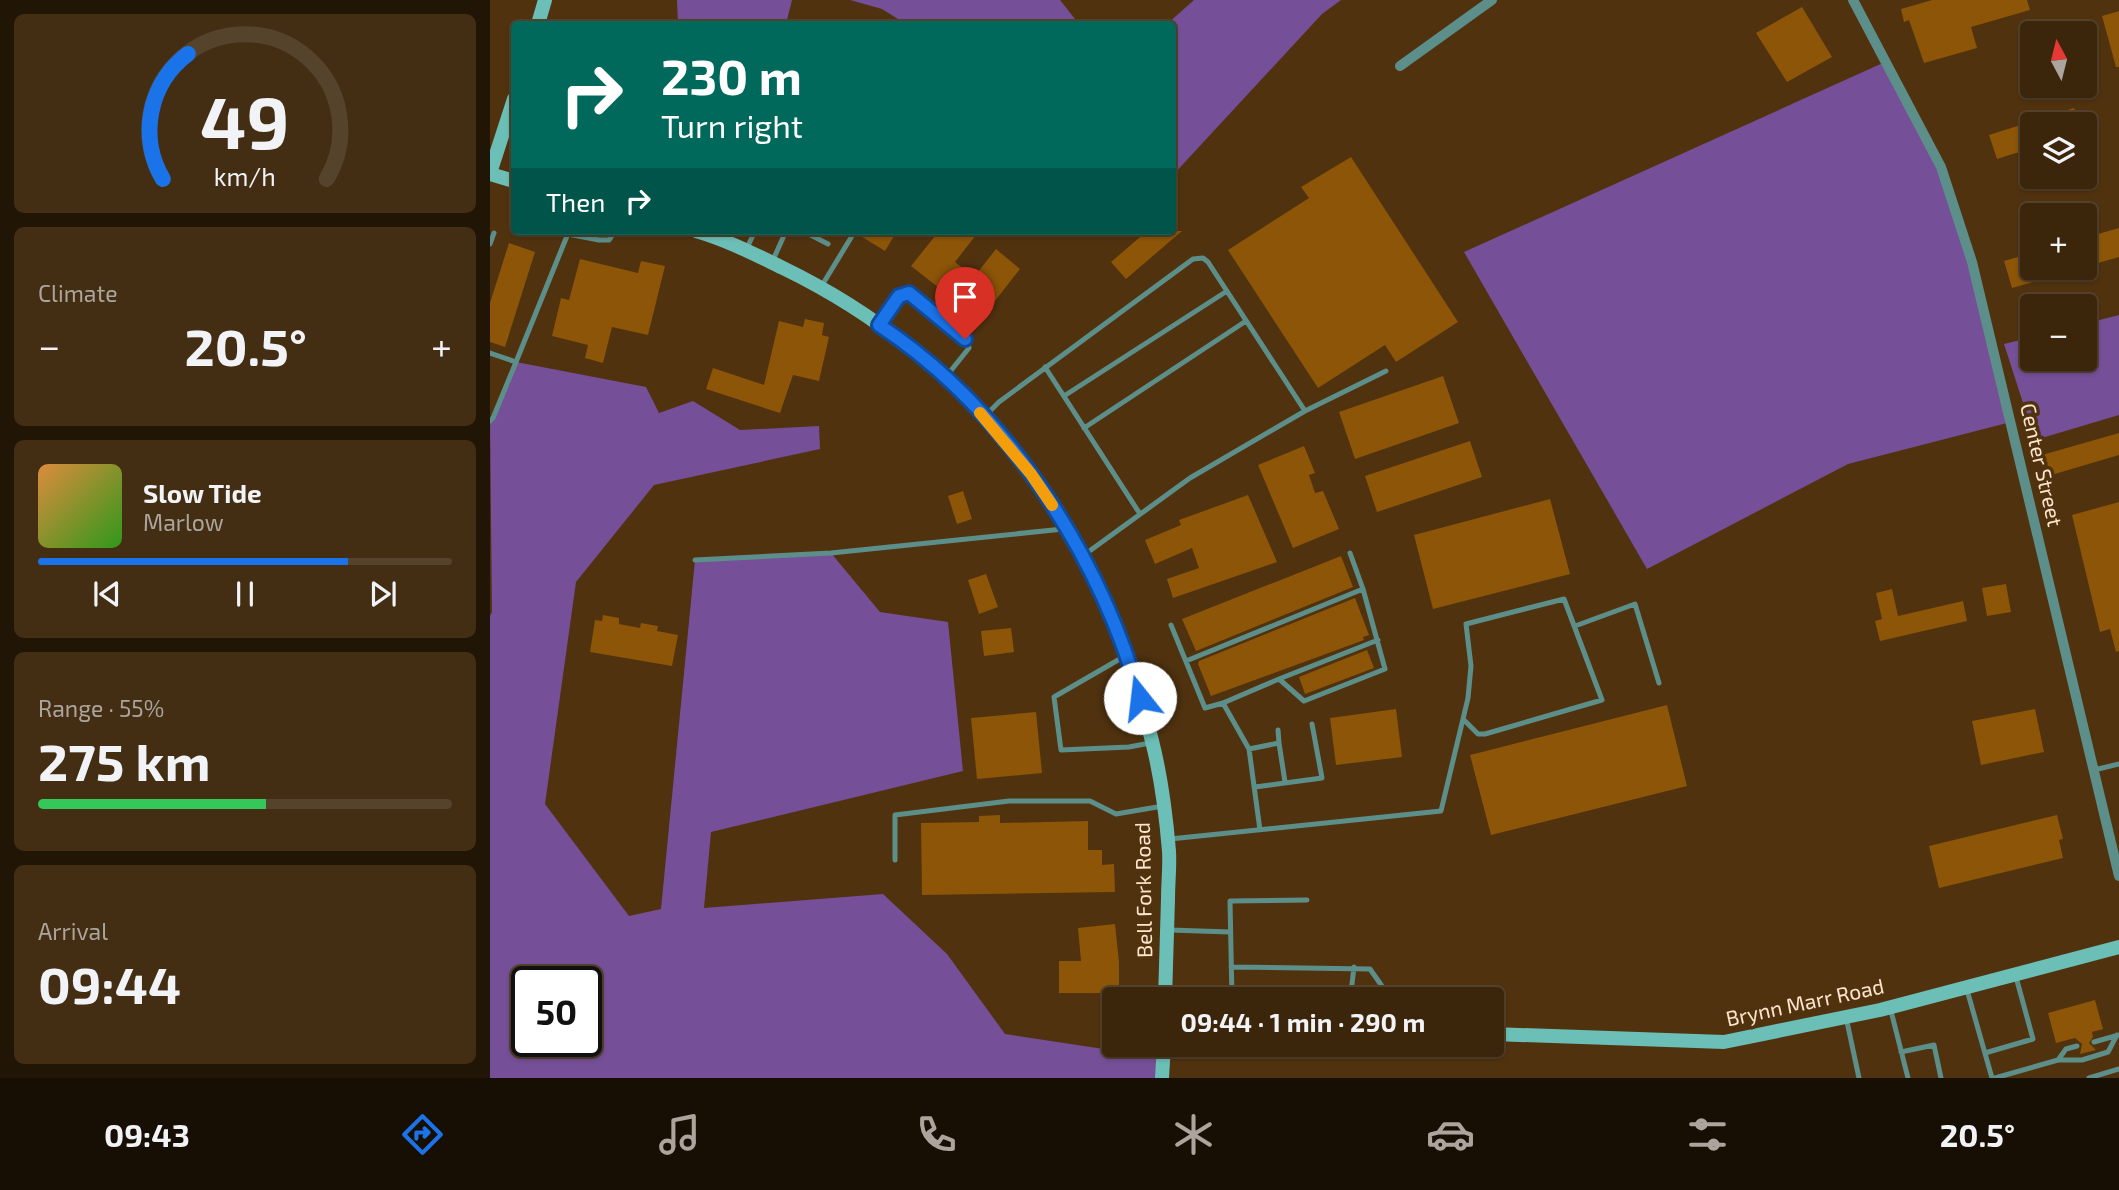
<!DOCTYPE html>
<meta charset="utf-8">
<style>
:root{--surface:#3c260b;--page:#432e14;--text:#f1f3f6;--muted:#aca59d;--line:#55432c;--accent:#1a73e8}
body{margin:0;font-family:"Exo 2",sans-serif;background:var(--page);color:var(--text);height:100vh;display:flex;flex-direction:column;font-size:26px;white-space:nowrap}
*{box-sizing:border-box;margin:0}
p{font-size:23px;color:var(--muted)}
.icon{flex:none;width:38px;height:38px;fill:none;stroke:currentColor;stroke-width:2;stroke-linecap:round;stroke-linejoin:round}
.map{position:relative;flex:1;overflow:hidden}
.details{display:flex;flex-direction:column;gap:14px;padding:14px;background:#211506;width:490px}
.details>*{flex:none}
.guide{position:absolute;left:21px;top:21px;width:665px;height:214px;border-radius:7px;box-shadow:0 2px 5px #0004,0 0 0 2px var(--line);background:#00695c;color:#fff;overflow:hidden}
.needle{width:46px;rotate:353deg}
.controls{position:absolute;left:1530px;top:21px;display:grid;gap:14px}
.controls a{display:grid;place-items:center;width:77px;height:77px;border-radius:7px;background:var(--surface);box-shadow:0 2px 5px #0004,0 0 0 2px var(--line);font-size:35px}
.speed{position:absolute;left:21px;top:966px;display:flex;gap:14px;font-size:35px;font-weight:700;text-align:center}
.speed>*{display:grid;place-content:center;width:91px;height:91px;border-radius:50%;background:var(--surface);box-shadow:0 2px 5px #0004,0 0 0 2px var(--line);line-height:1}
.speed .limit{border:4px solid #111;border-radius:10px;background:#fff;color:#111}
.pin{position:absolute;display:grid;place-items:center;width:60px;height:60px;color:#fff;margin:-72px -30px;border-radius:50% 50% 50% 0;rotate:-45deg;box-shadow:0 0 7px #0007}
.pin .icon{rotate:45deg}
.me{position:absolute;width:77px;margin:-38px;rotate:344deg;stroke-linejoin:round;filter:drop-shadow(0 0 5px #0008)}
.turn{display:flex;align-items:center;gap:24px;height:147px;padding:0 35px;font-size:32px}
.turn .icon{width:91px;height:91px;stroke-width:2.5}
.turn b{display:block;font-size:49px;line-height:60px}
.then{display:flex;align-items:center;height:66px;padding:0 35px;background:#0003;gap:14px;font-size:26px}
.big{font-size:52px;font-weight:700;line-height:1.1}
.details .tile{flex:1;display:flex;flex-direction:column;justify-content:center;gap:10px;min-width:0;padding:0 24px;border-radius:10px;background:var(--page)}
.details .dial{align-items:center;gap:0}
.dial svg{height:182px;overflow:visible;fill:none;stroke:var(--line);stroke-width:7;stroke-linecap:round;text-anchor:middle}
.dial text{fill:var(--text);stroke:none}
.song{display:flex;align-items:center;gap:21px}
.cover{width:84px;height:84px;border-radius:10px;background:linear-gradient(135deg,hsl(30 70% 55%),hsl(110 70% 35%))}
.played{height:7px;border-radius:4px;background:linear-gradient(90deg,var(--accent) 75%,var(--line) 75%)}
.keys{display:flex;justify-content:space-around;direction:ltr}
.heat{display:flex;justify-content:space-between;align-items:center;font-size:38px;direction:ltr}
.charge{height:10px;border-radius:5px;background:linear-gradient(90deg,#34c759 55%,var(--line) 0)}
.trip{position:absolute;left:612px;top:987px;width:402px;height:70px;border-radius:7px;background:var(--surface);box-shadow:0 2px 5px #0004,0 0 0 2px var(--line);font-weight:700;line-height:70px;text-align:center}
.tabs{display:flex;height:112px;justify-content:space-around;align-items:center;background:#180f04;color:var(--muted)}
.tabs .icon{width:49px;height:49px}
.tabs .active{color:var(--accent)}
.tabs b{font-size:32px;color:var(--text)}
main{display:flex;flex:1;min-height:0}
.map>svg:first-child{display:block}
</style>
<main>
<section class="details">
<div class="tile dial"><svg viewBox="0 0 100 80">
<path d="M14 69A42 42 0 1 1 86 69"/>
<path d="M14 69A42 42 0 0 1 25 14" stroke="#1a73e8"/>
<text x="50" y="56" font-size="32" font-weight="700">49</text>
<text x="50" y="72" font-size="11">km/h</text>
</svg></div>
<div class="tile"><p>Climate</p>
<div class="heat"><a>−</a><b class="big">20.5°</b><a>+</a></div>
</div>
<div class="tile">
<div class="song"><i class="cover"></i><div><b>Slow Tide</b><p>Marlow</p></div></div>
<div class="played"></div>
<div class="keys"><svg class="icon" aria-label="previous" viewBox="0 0 24 24"><path d="M18 5L8 12l10 7zM5 5v14"/></svg><svg class="icon" aria-label="pause" viewBox="0 0 24 24"><path d="M8 5v14M16 5v14"/></svg><svg class="icon" aria-label="next" viewBox="0 0 24 24"><path d="M6 5l10 7-10 7zM19 5v14"/></svg></div>
</div>
<div class="tile"><p>Range · 55%</p><b class="big">275 km</b><div class="charge"></div></div>
<div class="tile"><p>Arrival</p><b class="big">09:44</b></div>
</section>
<div class="map">
<svg width="1629" height="1078" viewBox="0 0 1629 1078">
<rect width="100%" height="100%" fill="#50320f"/>
<path fill="#754f97" fill-rule="evenodd" d="M187 0H302L296 24H188Z
M360 0H570L589 24H416L392 9Z
M704 0H851L832 14 683 175 682 24H677Z
M1395 62 1451 167 1521 422 1358 464 1157 569 974 252Z
M1629 315V415L1545 440 1514 344 1542 337V359H1594V324Z
M26 362 156 387 169 413 203 401 250 430 329 426 330 449 164 485 86 582 55 804 139 916 171 909 205 560 341 553 390 612 458 622 473 771 221 832 214 908 393 894 457 954 515 1034 673 1058V1078H0V616L2 612 0 421ZM37 982H96V1041H37Z"/>
<path fill="#8c5508" d="M1442 0H1537L1540 10 1481 27 1487 48 1434 63 1419 20 1414 22 1411 9Z
M1312 7 1342 57 1297 82 1266 33Z
M1629 11V67H1626L1612 16Z
M1584 108 1589 124H1542V148L1507 159 1499 135Z
M861 157 968 322 906 362 895 345 828 388 738 250 819 198 811 187Z
M1629 228V257L1594 267V238Z
M370 231H407L395 251 369 235Z
M449 231H481L486 235 465 262 484 277 506 249 530 269 490 320 421 266Z
M657 231H692L636 279 621 262Z
M19 243 45 252 15 347 0 342V303Z
M1542 253V268H1580L1581 271 1522 288 1514 261Z
M90 259 148 273 151 261 175 266 158 335 122 327 113 363 95 358 98 345 62 336 71 298 79 300Z
M315 319 334 323 332 335 339 337 329 381 303 375 290 413 216 389 223 368 274 385 289 321 313 327Z
M953 376 969 423 865 459 849 412Z
M1629 433V455L1558 476 1552 455Z
M980 441 992 477 887 512 875 476Z
M814 446 825 473 819 475 825 493 833 491 849 529 803 548 768 465Z
M473 491 482 519 467 524 458 496Z
M758 495 787 562 683 598 677 579 709 568 702 548 665 564 655 540 691 525 689 520Z
M1060 499 1080 574 943 609 924 535Z
M1629 502V651L1626 652 1620 629 1610 632 1582 515Z
M851 556 863 587 706 651 692 619Z
M496 574 508 607 489 614 478 580Z
M1516 584 1521 612 1497 616 1492 588Z
M1402 589 1408 616 1473 601 1477 621 1390 641 1385 621 1392 619 1386 593Z
M865 598 879 635 873 637 874 640 721 696 708 664 709 661Z
M113 615 129 618V624L150 628 151 623 168 626 167 631 188 635 182 666 100 652 105 620 112 621Z
M521 628 524 652 494 656 491 631Z
M877 650 884 668 815 694 809 677Z
M1177 705 1197 786 1001 835 980 755Z
M906 709 912 757 846 765 840 718Z
M1545 709 1554 752 1491 765 1482 721Z
M546 712 552 773 487 779 481 718Z
M510 815V823L598 821V850H612V865L624 864 625 892 432 895 431 823 489 822V816Z
M1567 815 1573 839 1569 840 1573 858 1449 888 1439 846Z
M625 924 629 962V993H569V961H591L588 928Z
M1605 1000 1613 1029 1602 1032 1603 1037 1599 1043 1606 1050 1590 1054 1592 1044 1585 1038 1566 1043 1558 1013Z"/>
<g fill="none" stroke-linecap="round" stroke-linejoin="round">
<path stroke="#5d8f8a" stroke-width="5" d="M62 231 109 240H119L125 231
M313 231 338 244
M0 244 4 233
M256 250 265 231
M283 260 296 231
M331 287 365 231
M389 325 409 296 419 293 478 343 479 348 455 378
M0 353 26 362 3 418 0 421
M26 362 79 231
M555 367 650 514
M574 396 737 291
M495 416 509 402 703 259 713 258 718 262 815 411
M594 428 756 321
M594 555 700 478 815 411 896 371
M205 560 341 553 573 529
M681 625 715 708 733 703 759 749 770 830
M1085 626 1145 604 1169 683
M635 656 564 697 571 750 639 747 660 743
M696 661 873 589 860 553
M789 679 888 640
M733 703 789 679 814 701 895 669 873 589
M789 743 795 782
M759 749 789 743 788 730
M1604 770 1629 764
M765 787 832 778 822 724
M680 839 951 811 978 698 981 666 976 624 1074 599 1112 700 995 734H988L974 720
M405 860V815L519 801H600L626 814 673 806
M680 930 740 932
M741 967 880 969 901 999
M1477 990 1502 1078
M742 999 740 901 817 900
M848 999 855 993 861 992 864 967
M1400 1007 1418 1078
M1356 1017 1369 1078
M1604 1042 1629 1035
M1411 1052 1444 1045 1451 1078
M1495 1053 1543 1039 1526 977
M1568 1060 1576 1049 1587 1046
M1505 1078 1568 1060H1592L1618 1052 1627 1035
M1599 1078 1629 1069"/>
<path stroke="#5d8f8a" stroke-width="10" d="M1363 0 1451 167 1482 262 1629 876
M910 66 1002 0"/>
<path stroke="#6bbfb6" stroke-width="14" d="M48 24 55 0
M0 173 24 99
M0 174 24 181
M206 231C237 240 264 254 293 268 487 362 612 534 662 741 671 776 676 815 679 851 680 866 678 883 678 899 677 932 676 966 675 999
M1003 1034 1234 1042 1390 1010 1629 947
M672 1078 674 1045"/>
</g>
<g fill="none" stroke-linecap="round" stroke-linejoin="round">
<defs>
<path id="route" d="M475 339 419 293 409 296 389 325C516 409 609 554 650 698"/>
</defs>
<use href="#route" stroke="#114b97" stroke-width="18"/>
<use href="#route" stroke="#1a73e8" stroke-width="12"/>
<path stroke="#f59e0b" stroke-width="12" d="M490 413 541 474 562 505"/>
</g>
<g text-anchor="middle" stroke-width="7" stroke-linejoin="round" paint-order="stroke">
<g font-size="21" fill="#fee5cc" stroke="#50320f">
<text transform="translate(1551 465) rotate(77)" y="7">Center Street</text>
<text transform="translate(654 890) rotate(-91)" y="7">Bell Fork Road</text>
<text transform="translate(1315 1003) rotate(-12)" y="7">Brynn Marr Road</text>
</g>
</g>
</svg>
<div class="controls">
<a><svg class="needle" viewBox="-14 -14 28 28"><path d="M0-13l5 13h-10z" fill="#e53935"/><path d="M0 13l5-13h-10z" fill="#aca59d"/></svg></a>
<a><svg class="icon" aria-label="layers" viewBox="0 0 24 24"><path d="M12 4l9 5-9 5-9-5zM3 14l9 5 9-5"/></svg></a>
<a>+</a>
<a>−</a>
</div>
<div class="speed"><div class="limit">50</div></div>
<div class="pin" style="left:475px;top:339px;background:#d93025"><svg class="icon" aria-label="arrive" viewBox="0 0 24 24"><path d="M6 21V4h12l-3 4 3 4H6"/></svg></div>
<svg class="me" style="left:650px;top:698px" viewBox="-20 -20 40 40"><circle r="19" fill="#fff"/><path d="M0-13L10 11 0 6-10 11z" fill="#1a73e8"/></svg>
<div class="trip">09:44 · 1 min · 290 m</div>
<div class="guide">
<div class="turn"><svg class="icon" aria-label="right" viewBox="0 0 24 24"><path d="M7 20v-9h11M14 6l5 5-5 5"/></svg><div><b>230 m</b>Turn right</div></div>
<div class="then">Then<svg class="icon" aria-label="right" viewBox="0 0 24 24"><path d="M7 20v-9h11M14 6l5 5-5 5"/></svg></div>
</div>
</div>
</main>
<nav class="tabs">
<b>09:43</b>
<svg class="icon active" aria-label="directions" viewBox="0 0 24 24"><path d="M12 3l9 9-9 9-9-9zM9 14v-3h6M13 9l2 2-2 2"/></svg>
<svg class="icon" aria-label="music" viewBox="0 0 24 24"><path d="M9 18V5l10-2v13"/><circle cx="6" cy="18" r="3"/><circle cx="16" cy="16" r="3"/></svg>
<svg class="icon" aria-label="phone" viewBox="0 0 24 24"><path d="M5 4h4l2 5-3 2q2 4 5 5l2-3 5 2v4C11 20 4 13 5 4z"/></svg>
<svg class="icon" aria-label="climate" viewBox="0 0 24 24"><path d="M12 3v18M4 7l16 10M4 17L20 7"/></svg>
<svg class="icon" aria-label="car" viewBox="0 0 24 24"><path d="M5 17H2v-5l4-1 3-4h7l3 4 3 1v5h-3M9 17h6M6 11h13"/><circle cx="7" cy="17" r="2"/><circle cx="17" cy="17" r="2"/></svg>
<svg class="icon" aria-label="filters" viewBox="0 0 24 24"><path d="M4 7h16M4 17h16"/><circle cx="9" cy="7" r="2"/><circle cx="15" cy="17" r="2"/></svg>
<b>20.5°</b>
</nav>
